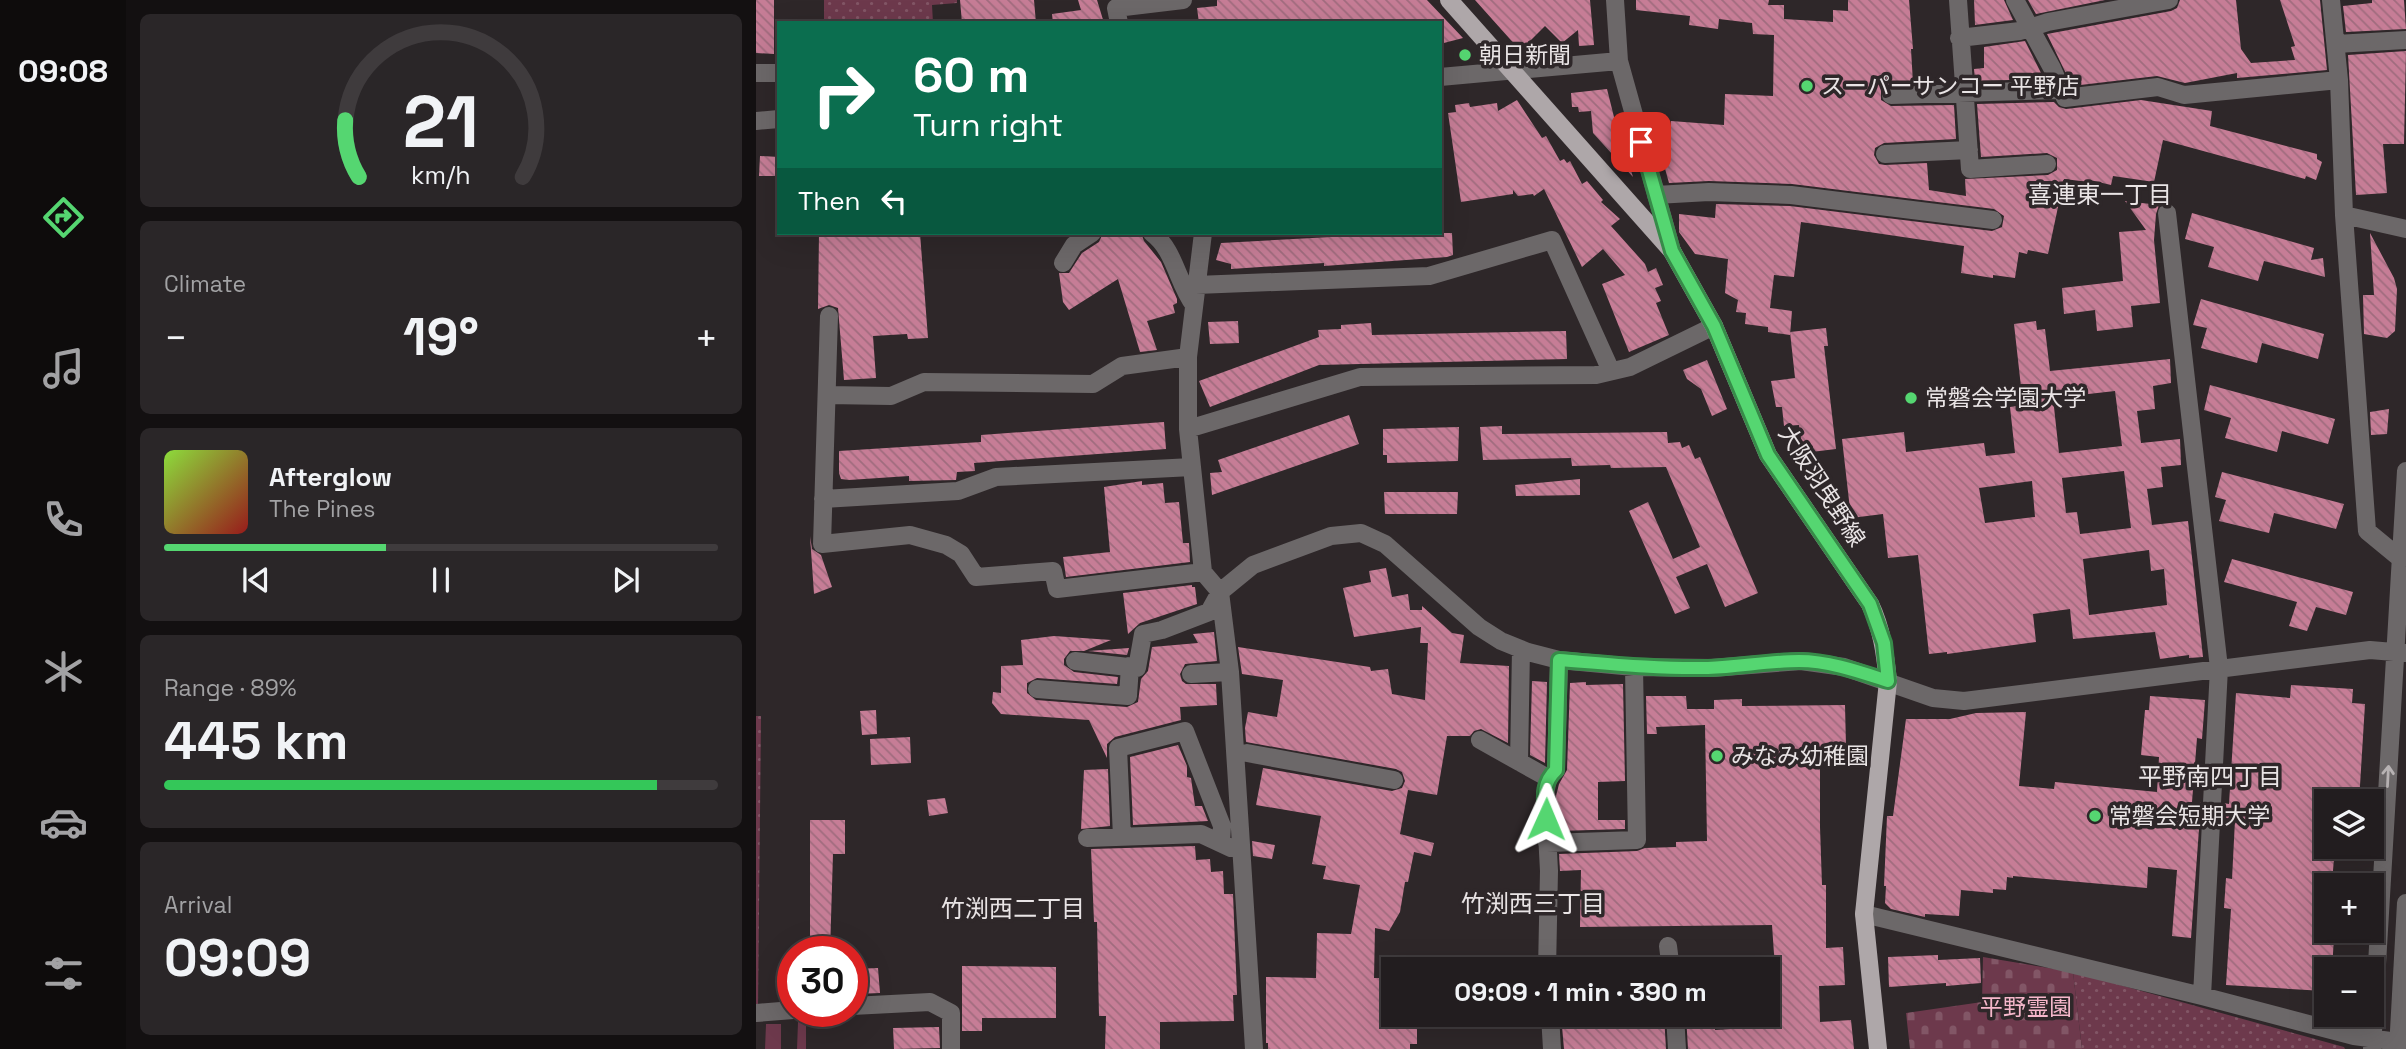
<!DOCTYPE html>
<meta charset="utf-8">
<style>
:root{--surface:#221d1f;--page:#2a2628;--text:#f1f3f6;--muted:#a2a2a4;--line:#3f3b3d;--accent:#55d671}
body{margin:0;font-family:"Space Grotesk","Noto Sans JP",sans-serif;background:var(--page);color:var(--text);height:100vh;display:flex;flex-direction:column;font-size:26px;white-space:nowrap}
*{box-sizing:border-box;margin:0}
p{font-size:23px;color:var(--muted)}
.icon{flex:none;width:38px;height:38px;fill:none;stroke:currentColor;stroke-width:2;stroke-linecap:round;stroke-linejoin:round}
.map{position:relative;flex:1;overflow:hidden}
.side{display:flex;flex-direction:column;gap:14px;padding:14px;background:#131011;width:630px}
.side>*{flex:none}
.guide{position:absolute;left:21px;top:21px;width:665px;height:214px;border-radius:0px;box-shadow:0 7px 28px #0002,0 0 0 2px var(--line);background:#0b6e4f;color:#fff;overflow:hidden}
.buttons{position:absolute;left:1558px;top:789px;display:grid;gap:14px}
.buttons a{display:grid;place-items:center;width:70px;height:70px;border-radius:0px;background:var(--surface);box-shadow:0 7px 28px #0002,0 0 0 2px var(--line);font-size:35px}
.speed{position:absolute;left:21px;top:936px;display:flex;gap:14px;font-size:35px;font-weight:700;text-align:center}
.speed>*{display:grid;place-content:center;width:91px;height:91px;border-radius:50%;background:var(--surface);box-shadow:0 7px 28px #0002,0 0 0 2px var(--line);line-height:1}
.speed .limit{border:10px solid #d22;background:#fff;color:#111}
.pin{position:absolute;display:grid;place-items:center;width:60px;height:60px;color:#fff;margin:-30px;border-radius:14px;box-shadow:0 4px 10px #0006}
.me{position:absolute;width:77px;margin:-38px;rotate:1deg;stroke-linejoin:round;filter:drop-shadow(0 0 5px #0008)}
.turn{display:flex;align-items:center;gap:24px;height:147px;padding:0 21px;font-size:32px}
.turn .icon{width:91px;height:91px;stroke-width:2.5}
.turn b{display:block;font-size:49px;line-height:60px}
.then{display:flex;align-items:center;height:66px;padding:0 21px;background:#0003;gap:14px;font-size:26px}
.big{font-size:52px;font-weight:700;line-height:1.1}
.side .card{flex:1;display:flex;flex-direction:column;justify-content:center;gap:10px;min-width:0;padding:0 24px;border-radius:10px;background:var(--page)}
.side .dial{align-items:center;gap:0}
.dial svg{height:182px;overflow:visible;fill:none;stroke:var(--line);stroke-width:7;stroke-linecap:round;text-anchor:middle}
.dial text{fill:var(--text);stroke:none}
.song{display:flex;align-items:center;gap:21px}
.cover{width:84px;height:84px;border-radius:10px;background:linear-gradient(135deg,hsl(90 70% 55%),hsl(0 70% 35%))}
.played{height:7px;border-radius:4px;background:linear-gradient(90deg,var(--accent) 40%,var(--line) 40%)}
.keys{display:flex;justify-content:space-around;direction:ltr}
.heat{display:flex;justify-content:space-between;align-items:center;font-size:38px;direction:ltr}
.charge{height:10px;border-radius:5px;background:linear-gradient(90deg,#34c759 89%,var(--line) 0)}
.trip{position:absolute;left:625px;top:957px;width:399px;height:70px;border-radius:0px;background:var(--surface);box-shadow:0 7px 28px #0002,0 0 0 2px var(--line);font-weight:700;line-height:70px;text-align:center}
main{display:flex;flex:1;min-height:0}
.tab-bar{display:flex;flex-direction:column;width:126px;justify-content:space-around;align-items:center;background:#0e0c0c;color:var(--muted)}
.tab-bar .icon{width:49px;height:49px}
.tab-bar .selected{color:var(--accent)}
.tab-bar b{font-size:32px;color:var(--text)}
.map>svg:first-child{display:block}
</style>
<main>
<nav class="tab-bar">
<b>09:08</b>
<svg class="icon selected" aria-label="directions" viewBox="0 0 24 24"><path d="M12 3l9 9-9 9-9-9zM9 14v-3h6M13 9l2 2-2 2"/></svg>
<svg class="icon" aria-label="music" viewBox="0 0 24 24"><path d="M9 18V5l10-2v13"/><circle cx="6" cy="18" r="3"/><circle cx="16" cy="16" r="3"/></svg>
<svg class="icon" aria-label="phone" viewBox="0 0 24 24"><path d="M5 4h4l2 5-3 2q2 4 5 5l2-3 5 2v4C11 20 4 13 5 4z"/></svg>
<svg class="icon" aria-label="climate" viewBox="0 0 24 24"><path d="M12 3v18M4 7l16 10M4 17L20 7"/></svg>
<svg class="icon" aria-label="car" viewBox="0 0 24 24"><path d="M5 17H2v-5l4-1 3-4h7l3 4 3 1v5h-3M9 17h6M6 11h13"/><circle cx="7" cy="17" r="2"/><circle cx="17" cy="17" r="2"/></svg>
<svg class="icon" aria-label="filters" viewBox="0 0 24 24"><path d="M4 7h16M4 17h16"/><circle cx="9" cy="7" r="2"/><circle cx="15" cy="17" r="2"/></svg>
</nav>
<section class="side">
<div class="card dial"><svg viewBox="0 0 100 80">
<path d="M14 69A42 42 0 1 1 86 69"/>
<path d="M14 69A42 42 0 0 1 8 44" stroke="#55d671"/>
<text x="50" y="56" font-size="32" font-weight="700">21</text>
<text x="50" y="72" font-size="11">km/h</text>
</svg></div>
<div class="card"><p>Climate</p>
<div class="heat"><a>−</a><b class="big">19°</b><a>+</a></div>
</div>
<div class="card">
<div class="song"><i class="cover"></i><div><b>Afterglow</b><p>The Pines</p></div></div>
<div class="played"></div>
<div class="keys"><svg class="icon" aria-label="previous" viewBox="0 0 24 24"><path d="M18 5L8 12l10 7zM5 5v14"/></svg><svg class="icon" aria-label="pause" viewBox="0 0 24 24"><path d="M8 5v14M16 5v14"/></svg><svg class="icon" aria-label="next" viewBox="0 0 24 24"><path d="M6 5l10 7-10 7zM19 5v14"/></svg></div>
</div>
<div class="card"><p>Range · 89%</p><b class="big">445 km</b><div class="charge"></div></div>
<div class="card"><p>Arrival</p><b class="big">09:09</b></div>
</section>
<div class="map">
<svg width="1650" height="1049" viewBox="0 0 1650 1049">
<defs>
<pattern id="cemetery-stones" width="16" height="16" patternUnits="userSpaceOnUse" patternTransform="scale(1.75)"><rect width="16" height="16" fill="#6d394c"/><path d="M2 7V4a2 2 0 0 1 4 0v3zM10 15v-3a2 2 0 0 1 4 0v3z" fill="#825666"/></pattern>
<pattern id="park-dots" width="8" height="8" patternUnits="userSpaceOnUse" patternTransform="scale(1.75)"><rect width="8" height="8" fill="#6d394c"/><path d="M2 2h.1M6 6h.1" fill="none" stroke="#825666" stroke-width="1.8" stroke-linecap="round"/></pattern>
<pattern id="building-back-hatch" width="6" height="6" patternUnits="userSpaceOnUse" patternTransform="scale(1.75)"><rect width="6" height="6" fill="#c67d96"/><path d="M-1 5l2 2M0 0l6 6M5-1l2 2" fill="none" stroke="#a06c7e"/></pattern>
</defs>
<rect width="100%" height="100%" fill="#2e2729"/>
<path fill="#6d394c" d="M50 1021V1049H41L42 1022Z
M10 1024H25V1049H9Z"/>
<path fill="url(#cemetery-stones)" d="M1227 957 1317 972 1326 1049H1154L1150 1013 1226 1002Z"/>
<path fill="url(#park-dots)" d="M68 0H201V3L176 5 177 23H68Z
M0 716H5L2 1007H0Z
M1317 972 1588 1047 1589 1049H1326Z"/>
<path fill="url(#building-back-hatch)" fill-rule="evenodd" d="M0 0H18V54L0 53Z
M204 0H278L280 23H206Z
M322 0H341L348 23H297L296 14 325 10Z
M461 0H671L707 38 684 44V23H443L441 8 461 6Z
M719 0H834L838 45 823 46 822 30 806 43 789 26 767 48 761 47Z
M880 0H1013L1012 5H1028V19L1077 22V10L1092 11V0H1153L1157 49H1155L1157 83 1130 85 1125 90V100L1135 106 1198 105 1200 139 1128 143 1119 148 1118 155 1123 164 1129 165 1171 163 1173 190 1210 196 1209 179 1292 175 1301 170V158L1291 153 1225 157 1221 104 1298 102 1303 107 1310 109 1385 100 1456 111 1454 126 1561 154V159L1566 162 1560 180 1550 176 1549 179 1407 140 1398 182 1357 176 1355 185 1334 180 1333 182 1308 179 1292 254 1272 250 1271 254 1263 252 1259 278 1237 275V278L1205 273 1208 246 1045 222 1038 277 1018 275 1014 308 1036 311 1034 335 1012 332V327L989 324 990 313 980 312 982 300 969 293 972 259 939 254 923 232V214L959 218 960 204 1034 206 1236 231 1246 227 1248 216 1238 209 1036 184 953 181 913 183 908 165H912L915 121 968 125 969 94 1017 96 1018 35 997 34 996 23 963 19 962 29 933 25 934 16 880 10Z
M1218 0H1248L1257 20 1219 25Z
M1272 0H1349L1280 14Z
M1424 0H1480L1485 49 1495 63 1539 60 1535 47 1539 46 1524 0H1564L1571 70 1481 78V73L1429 83 1401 76 1316 86 1291 34 1415 11 1421 8Z
M1616 0H1648L1650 29 1590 32 1587 6 1616 3Z
M1269 41 1288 79 1219 81 1218 69 1228 68V47Z
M1650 51 1648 144H1627L1631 193 1600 195 1592 55Z
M851 89 862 133H864L877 177 837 133 835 111 823 112 822 107H816L815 93Z
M761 100 786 138 790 136 804 161 808 159 811 163 814 161 826 184 831 181 847 200 845 202 864 219 855 226 889 264 892 272 900 268 907 285 899 288 905 301 900 303 913 335 873 352 846 284 869 275 847 249 826 267 788 189 778 196 777 194 762 196 757 190V194L705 202 692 113 700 112 699 105 713 103 714 107 741 103 742 111Z
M4 156 23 157 22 176H3Z
M1369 201 1403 205 1400 214 1398 240 1404 303 1375 306 1377 327 1341 331 1339 310 1308 314 1306 288 1367 281 1363 232 1390 230Z
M1436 213 1558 248 1555 260 1567 258 1569 277 1508 261 1502 281 1452 267 1458 247 1429 239Z
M63 233H164L172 338 152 339 151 334 117 336 120 378 88 380 82 308 73 305 62 309Z
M347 233H385L388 241 405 262 421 299V303L417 305 419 313 391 321 401 350 384 352 362 279 313 310 307 302 303 273H313L326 253 343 242Z
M650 233H696L697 255 691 257 568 266V263L475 269V264L460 260 465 243Z
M1614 233 1638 278 1641 289 1639 331 1631 338 1608 334 1607 295H1618Z
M1445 299 1568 334 1562 359 1506 343 1501 363 1445 348 1451 328 1437 325Z
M482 321 483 343 454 344 452 322Z
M1280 321 1281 330 1289 329 1294 371 1414 359 1415 383 1397 386 1399 409 1381 411 1385 443 1424 439 1425 465 1405 467 1407 487 1391 489 1396 525 1432 521 1447 657 1433 658V655L1404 659 1399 632 1317 639 1314 609 1277 614 1280 642 1191 654V652L1173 654 1162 555 1132 558 1127 514 1095 518 1086 439 1148 432 1150 452 1228 443 1230 456 1259 453 1254 407 1267 405 1258 324ZM1359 391 1366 446 1303 453 1297 398ZM1368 471 1375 528 1324 534 1321 512 1310 513 1306 478ZM1276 481 1279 517 1229 523 1223 488ZM1393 550 1395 571 1408 569 1411 605 1333 615 1327 559Z
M615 323 616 335 810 331 811 359 563 365 454 407 443 381 563 337 562 330 585 329V325Z
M1070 328 1072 346H1068L1080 449 1047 453 1043 425 1028 426 1026 407H1020L1015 381 1039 378 1034 332Z
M951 360 971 409 956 416 945 389 931 379 927 370Z
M1454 385 1579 419 1572 444 1526 431 1521 452 1469 438 1475 418 1448 410Z
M1633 409 1631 434 1615 435 1614 412Z
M593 415 603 444 456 495 454 473 466 472 462 460Z
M408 422 410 449 218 463 219 471 201 472 200 480 153 481V476L93 480 85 479 83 473V451L225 442V435Z
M746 426V434L911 432 912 443 924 442 926 448 933 445 939 459 944 457 1002 593 969 607 951 564 920 577 934 608 919 614 873 511 892 502 917 559 944 547 910 467 855 468 854 465 816 466 815 458 727 460 724 427Z
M703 427 702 461 631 463V455H627V429Z
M1466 472 1588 504 1580 529 1518 513 1513 533 1463 521 1470 500 1459 497Z
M824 479V495L760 496 759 485Z
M386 481V485L407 483 409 503 423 502 427 543H433L434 562 310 577 307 557 354 552 348 487Z
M628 492H702L701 514H629Z
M54 536 56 549 65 555 76 587 58 594Z
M1476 559 1597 592 1590 615 1560 607 1551 631 1533 626 1541 602 1468 582Z
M630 568 636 597 652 594 654 610H666V606L696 633 708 635 704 663 753 666 752 743 725 729 718 731 714 736H691L681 795 652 790 644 834 678 843 675 856 658 852 652 882H649L644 912 633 931 619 928 618 978H637V1015H661V1044H654V1049H512V1043H510V977L560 978 561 933 595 934 604 885 567 879 570 866 556 864 565 816 500 805 507 768 636 791 646 788 649 781 646 772 640 769 490 742 489 728 492 712 521 717 527 680 486 674 482 647 614 667 615 671 632 669 636 694 669 700 672 643H664L665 627 598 637 587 588 615 582 613 571Z
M436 585V587H439L441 604 384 623 372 634 367 593Z
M458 632 461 661 429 664 424 674 426 681 430 684H460L461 705 424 707 425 720 359 737 351 744V758L333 720 245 714 236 703 237 692 245 693V666L267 665 265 640 298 636 355 640 328 651H314L308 659V665L318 672 362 677 361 684 281 678 271 683V693L280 700 371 707 382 702 385 679 392 671 396 647 442 643 437 634Z
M373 648 371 655 332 651Z
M776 681 791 682 789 763 774 755Z
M830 682V685L867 684 869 781 842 782V820H869V829L802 831 800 796 803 784 811 770 814 683Z
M1535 685 1597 689 1596 703 1609 704 1603 802H1570V847H1579L1576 882 1575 886H1570V931H1572L1571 937H1578L1576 970H1570L1568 991 1470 985 1475 909 1468 908 1470 878 1476 879 1479 820 1467 817V803L1473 804 1480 693 1534 698Z
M890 696H930L931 709H958V700L986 699V706L1089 705 1090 746 1068 747 1067 757 1064 760V827L1066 885H1070V948L1087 947 1089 985 1063 986 1064 1022 1095 1020 1098 1049H932L930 1015H959V1030L1023 1026 1016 925 824 927 825 870 804 871 803 854 881 851 889 848 920 847V842L951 841 949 725 900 727 901 734H891Z
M1394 696 1449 700 1446 739 1441 738 1436 802H1445L1435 938 1416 936 1421 870 1392 867 1391 888 1257 876V878L1251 877 1250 890 1237 889V893L1205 890 1203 916 1169 914V917L1135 909 1129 903 1130 886H1128L1131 816H1137L1150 719H1194L1220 713 1270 712 1263 786 1298 789 1299 782 1401 792 1403 757 1385 755 1389 710H1393Z
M120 710 121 734 106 735 104 711Z
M154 737 155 763 115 765 114 739Z
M422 745 431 766V777L435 778 439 806H446L452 821 377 825 374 757Z
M352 769 354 826 325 829 328 770Z
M189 798 192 813 173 816 171 800Z
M54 820H89V854H77L74 952H54Z
M496 841 519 845 516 859 497 856Z
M439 846 440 860 454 859 455 872 467 871 468 894H477L481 995H477L478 1021 404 1022V1049H349L350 1016H343L341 922H338L335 849Z
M1182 955V960L1224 958 1225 983 1190 986V983L1133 987 1132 957Z
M206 966 300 967V1018H226V1031H206Z
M122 968 124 993 100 994 98 969Z
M805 1015H908L910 1049H808Z
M183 1027 184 1048 138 1049 137 1028Z"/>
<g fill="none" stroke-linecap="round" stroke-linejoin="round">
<path stroke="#6c6869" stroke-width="18" d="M859 0 863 61 916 251
M1202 0 1214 169 1291 164
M1259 0 1296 68 1309 98 1402 87 1428 95 1583 80
M1575 0 1583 80 1588 215 1611 531 1645 559
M363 23 360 8 427 0
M1203 38 1264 31 1292 22 1413 0
M1580 44 1650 40
M0 73H23
M684 77 863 61
M1135 95 1305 90
M0 121 23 119
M1129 154 1213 150
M900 195 953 192 1035 195 1237 220
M1411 213 1463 668 1446 996
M1588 215 1650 229
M396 233C419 250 421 282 438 305
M447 233 432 357V429L447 572 464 592 474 672 498 1049
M307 263 318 245 336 233
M440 285 673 276 796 240 855 371
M73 316 66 544 154 535 190 545 205 554 220 577 297 571 301 589 447 572
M71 395 135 396 168 382 337 384 366 366 432 357
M432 429 604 377 840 375 874 367 958 326
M67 499 202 491 240 477 436 467
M319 661 381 668 387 634 406 630 453 612 464 592 497 565 575 536 605 533 629 544 723 627 745 641 772 652 803 660 878 667 956 668 1045 661 1088 667 1177 698 1208 701 1614 650 1650 653
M435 674 474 672
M281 689 372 696 374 666
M724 740 792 778
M491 753 638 780
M763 762 765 649
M366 837 362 748 429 731 466 826 465 843
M331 838 445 834 475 848
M791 843 881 840 878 667
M1108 914 1446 996 1598 1036 1650 1043
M912 946 915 970
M791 970 793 871 789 795 792 778 800 770 803 660
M96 1006 174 1002 195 1013V1049
M0 1013 37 1010
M794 1015 796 1049
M919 1015 921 1049
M1616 1049 1650 471
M1642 1049 1650 903"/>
<path stroke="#aea7a9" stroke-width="18" d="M693 0 916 251 958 326 1012 455 1114 604C1126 629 1129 653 1132 681L1108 914 1122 1049"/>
</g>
<defs><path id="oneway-shaft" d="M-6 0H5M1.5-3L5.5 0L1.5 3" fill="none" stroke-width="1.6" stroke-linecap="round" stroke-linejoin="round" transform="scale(1.75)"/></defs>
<use stroke="#b7b2b3" href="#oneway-shaft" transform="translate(1632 776) rotate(-87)"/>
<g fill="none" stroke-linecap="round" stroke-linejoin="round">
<defs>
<path id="route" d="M790 819C789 800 785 784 800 770L803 660C853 664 902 669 952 668 983 667 1013 661 1043 661 1073 661 1104 672 1132 681L1128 643 1114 604 1012 455 958 326 916 251 885 142"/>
</defs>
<use href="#route" stroke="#378b49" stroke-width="18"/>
<use href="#route" stroke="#55d671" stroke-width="12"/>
</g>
<g fill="#55d671" stroke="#2e2729" stroke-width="2.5">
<circle cx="709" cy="55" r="7"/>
<circle cx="1051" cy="86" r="7"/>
<circle cx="1155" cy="398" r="7"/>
<circle cx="961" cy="756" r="7"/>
<circle cx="1339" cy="816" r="7"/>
</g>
<g text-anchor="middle" stroke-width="7" stroke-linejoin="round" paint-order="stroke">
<g font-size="23" fill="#e9e4e5" stroke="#2e2729" text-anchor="start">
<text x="723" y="63">朝日新聞</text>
<text x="1065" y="94">スーパーサンコー 平野店</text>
<text x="1169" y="406">常磐会学園大学</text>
<text x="975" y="764">みなみ幼稚園</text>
<text x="1353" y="824">常磐会短期大学</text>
</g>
<g font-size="23" fill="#e9e4e5" stroke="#2e2729">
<text transform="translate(1066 486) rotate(57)" y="8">大阪羽曳野線</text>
</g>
<g font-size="23" fill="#f5b7ca" stroke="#2e2729">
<text x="1270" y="1015">平野霊園</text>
</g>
<g font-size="24" fill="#e9e4e5" stroke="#2e2729">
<text x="1344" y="203">喜連東一丁目</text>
<text x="1454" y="785">平野南四丁目</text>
<text x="777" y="912">竹渕西三丁目</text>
<text x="257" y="917">竹渕西二丁目</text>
</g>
</g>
</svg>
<div class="buttons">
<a><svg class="icon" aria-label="layers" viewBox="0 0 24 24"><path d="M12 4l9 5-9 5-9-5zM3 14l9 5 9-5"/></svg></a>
<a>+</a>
<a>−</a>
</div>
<div class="speed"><div class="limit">30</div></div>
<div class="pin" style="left:885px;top:142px;background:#d93025"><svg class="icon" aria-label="arrive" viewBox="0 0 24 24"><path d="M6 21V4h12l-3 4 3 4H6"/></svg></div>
<svg class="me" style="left:790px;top:819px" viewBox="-20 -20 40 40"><path d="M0-17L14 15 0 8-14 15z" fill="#55d671" stroke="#fff" stroke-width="4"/></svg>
<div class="trip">09:09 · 1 min · 390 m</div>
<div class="guide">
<div class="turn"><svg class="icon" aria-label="right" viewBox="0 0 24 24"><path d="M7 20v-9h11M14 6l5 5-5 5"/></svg><div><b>60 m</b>Turn right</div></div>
<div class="then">Then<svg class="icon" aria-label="left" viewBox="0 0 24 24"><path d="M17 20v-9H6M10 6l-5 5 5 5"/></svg></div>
</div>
</div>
</main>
